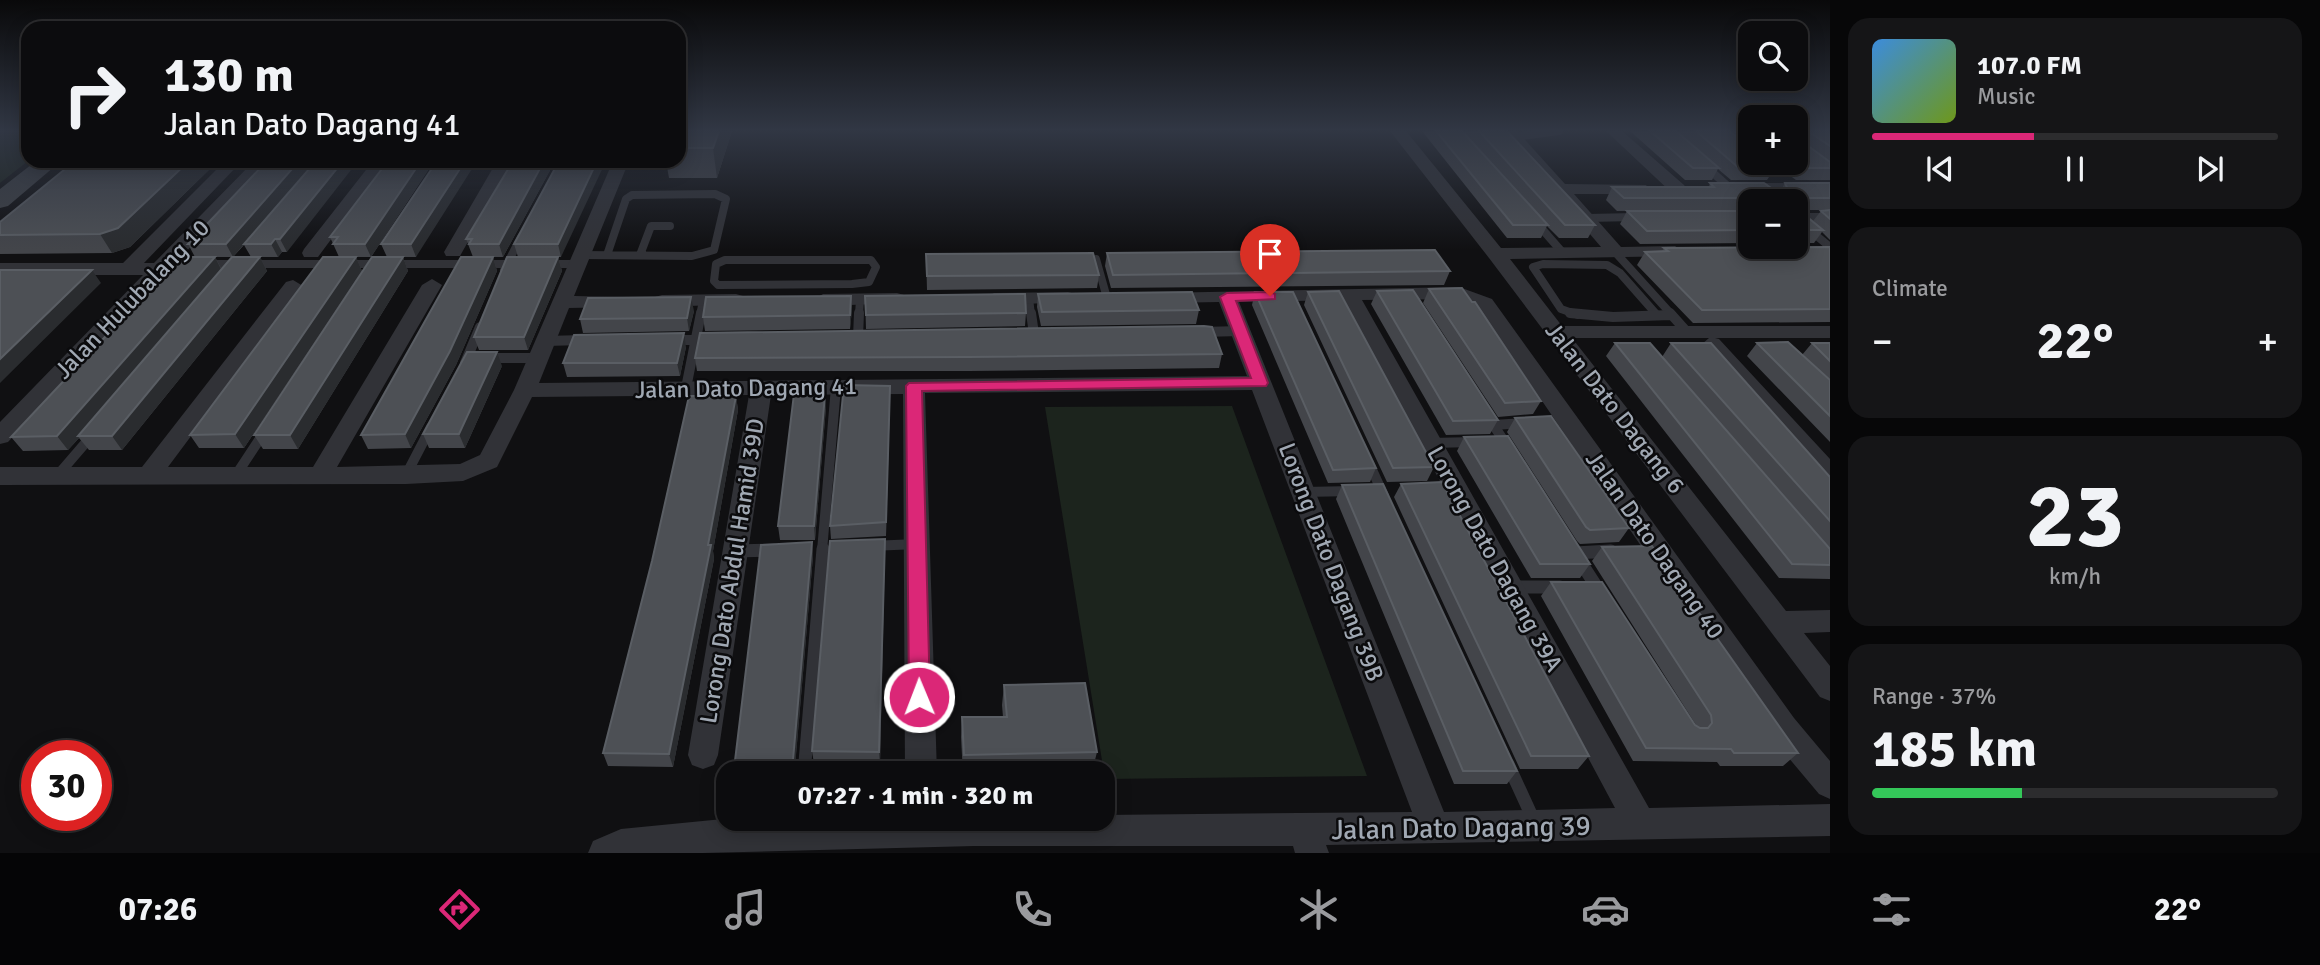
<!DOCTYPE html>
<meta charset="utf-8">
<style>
:root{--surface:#0c0c0e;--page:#151517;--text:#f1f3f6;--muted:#9a9b9e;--line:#2c2c2e;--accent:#db2777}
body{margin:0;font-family:Signika,sans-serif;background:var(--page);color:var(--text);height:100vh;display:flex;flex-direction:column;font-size:26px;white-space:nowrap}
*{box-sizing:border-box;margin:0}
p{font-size:23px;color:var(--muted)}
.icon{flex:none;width:38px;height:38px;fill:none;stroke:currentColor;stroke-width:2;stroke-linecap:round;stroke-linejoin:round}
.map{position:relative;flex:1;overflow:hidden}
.side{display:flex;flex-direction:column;gap:18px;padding:18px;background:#070708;width:490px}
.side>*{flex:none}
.guide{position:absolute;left:21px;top:21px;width:665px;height:147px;border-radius:21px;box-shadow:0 4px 18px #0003,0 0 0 2px var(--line);background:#0c0c0e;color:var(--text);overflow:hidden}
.buttons{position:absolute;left:1738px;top:21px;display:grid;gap:14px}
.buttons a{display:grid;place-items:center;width:70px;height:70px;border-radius:14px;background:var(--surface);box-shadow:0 4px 18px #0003,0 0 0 2px var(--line);font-size:35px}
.speed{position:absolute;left:21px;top:740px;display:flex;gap:14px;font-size:35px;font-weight:700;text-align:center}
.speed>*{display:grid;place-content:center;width:91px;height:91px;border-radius:50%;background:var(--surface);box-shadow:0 4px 18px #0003,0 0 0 2px var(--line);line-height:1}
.speed .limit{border:10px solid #d22;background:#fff;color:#111}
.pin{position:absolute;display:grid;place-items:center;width:60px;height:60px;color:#fff;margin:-72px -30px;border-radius:50% 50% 50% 0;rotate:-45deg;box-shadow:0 0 7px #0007}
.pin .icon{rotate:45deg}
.me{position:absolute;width:77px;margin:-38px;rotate:359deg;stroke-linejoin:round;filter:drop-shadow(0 0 5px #0008)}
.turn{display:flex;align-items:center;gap:24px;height:147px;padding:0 28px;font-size:32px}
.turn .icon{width:91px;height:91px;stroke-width:2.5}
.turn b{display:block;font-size:49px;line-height:60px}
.big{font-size:52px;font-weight:800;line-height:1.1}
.side .tile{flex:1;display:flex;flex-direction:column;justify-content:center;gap:10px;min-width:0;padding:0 24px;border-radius:21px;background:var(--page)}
.side .dial{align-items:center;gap:0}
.dial b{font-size:91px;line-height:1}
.song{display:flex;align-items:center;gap:21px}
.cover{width:84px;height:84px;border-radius:10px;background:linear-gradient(135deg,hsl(210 70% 55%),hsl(80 70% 35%))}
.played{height:7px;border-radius:4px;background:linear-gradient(90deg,var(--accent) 40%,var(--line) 40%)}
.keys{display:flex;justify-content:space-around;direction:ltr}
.heat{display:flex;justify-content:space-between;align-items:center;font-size:38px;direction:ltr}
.charge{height:10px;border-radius:5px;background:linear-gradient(90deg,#34c759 37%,var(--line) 0)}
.trip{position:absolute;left:716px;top:761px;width:399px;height:70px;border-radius:21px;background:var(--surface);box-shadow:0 4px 18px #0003,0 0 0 2px var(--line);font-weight:800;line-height:70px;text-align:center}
.dock{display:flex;height:112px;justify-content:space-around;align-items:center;background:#050506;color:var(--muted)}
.dock .icon{width:49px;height:49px}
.dock .active{color:var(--accent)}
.dock b{font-size:32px;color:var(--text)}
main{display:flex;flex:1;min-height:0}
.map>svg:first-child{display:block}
</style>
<main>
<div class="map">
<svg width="1830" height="853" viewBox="0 0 1830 853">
<rect width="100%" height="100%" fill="#101012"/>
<path fill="#1c241d" d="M0 131H28V161L0 183Z
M1232 406 1367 776 1105 779 1045 407Z"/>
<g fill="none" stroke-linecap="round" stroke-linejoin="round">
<path stroke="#313237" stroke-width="8" d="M1515 137 1559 131
M1704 165 1730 188
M1796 217H1830
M1587 218 1636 217
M1796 219 1830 247
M1535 221 1563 253
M1616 253 1672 315
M581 255 692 256 714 250 726 199 715 194 632 195 626 199 607 255
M640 255 651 226H670
M1096 259 1107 298
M725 260H871L876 267 869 282 852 284 718 285 714 281 716 264Z
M206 264H330
M346 264H516
M546 264H578
M504 270 521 237
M1029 298 1031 315
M700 315 703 301
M859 315 860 299
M1578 315 1561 309 1533 267 1543 264 1607 265 1620 273 1657 315"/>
<path stroke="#313237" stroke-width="10" d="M1031 313 1034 334
M1570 313 1613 317 1671 315
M1670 313 1687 332
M1201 332 1241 331
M858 337 859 313
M673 340H713
M546 341 583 340
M487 358H538
M465 363 480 327
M686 388 701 313
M1488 417 1508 447
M1493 425 1525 423
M1431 443 1474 442
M1369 463 1384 496
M236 475 265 431
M406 475 431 427
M57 476 94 433
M1304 492 1353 491
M871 546 917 544
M738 551 774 550
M822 551 836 387"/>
<path stroke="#313237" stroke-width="13" d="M735 551 774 550
M1575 553 1611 551
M1578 558 1600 592
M1510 587H1560
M1508 764 1535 823
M804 774 823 549"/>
<path fill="#313237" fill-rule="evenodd" d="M1390 131H1406L1501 248 1601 247 1502 131H1517L1565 184 1646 185 1649 189 1640 194H1574L1621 247 1675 246 1684 252 1682 256 1510 259 1562 326H1830V338H1715L1719 339 1830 459V483L1822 480 1705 349 1702 344 1709 338H1572L1786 611 1830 610V632L1804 633 1830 666V701L1820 697 1489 258Z
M1606 131H1622L1684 185 1687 189 1684 193H1672Z
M225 161H242L144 263H154L254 161H271L8 442 0 444V422L143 275H0V263H123Z
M373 161H389L318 257H304L302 253 304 249Z
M497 161H513L460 256H446L444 252Z
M613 161H629L574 296 624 297 627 301 624 305 617 307 569 308 539 383 1247 376 1219 302 1165 303 1155 297 1158 293 1459 287 1492 299 1794 718 1830 761V799L1819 794 1772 738 1478 307 1457 299 1362 300 1649 808 1830 804V836L1326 845 1329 853H1295L1293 846H974L703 853H588L593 841 621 829 723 819H1102V815L1412 812 1252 390 925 393 937 774H905L903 394 771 395 718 755 714 765 703 769 692 765 688 755 749 395 532 397 497 467 463 481 406 484 0 485V467H142L286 282 293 280 303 286 168 467H313L422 285 432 279 442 285 337 467 460 464 480 455 514 390ZM1343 300 1615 808 1444 812 1239 302Z
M1741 183H1830V193L1735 192 1733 188 1735 184Z
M1068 292 1075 294 1078 298 1075 302 994 305 984 299 994 293Z
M897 293 904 295 907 299 904 303 823 306 813 300 823 294Z
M736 294 743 296 746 300 743 304 662 307 655 305 652 301 655 297 662 295Z"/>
<path fill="#3f4247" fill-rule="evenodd" d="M36 161H61L8 206 0 208V189Z"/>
</g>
<path fill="#43454a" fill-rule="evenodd" d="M679 131H732L717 178H669L666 161H679Z
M1422 131H1507L1595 225 1588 238H1559L1547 226 1541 238H1507Z
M1630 131H1729L1775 168 1767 180H1731L1718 169 1712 180H1685Z
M1732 131H1750V144Z
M1796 131H1830V180H1796L1773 163H1796Z
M75 161H218L130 247 112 253 0 254V222Z
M388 161H434L371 257H356L362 271 244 448H199L190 435 339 257 330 237Z
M437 161 416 257H403L408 271 298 449H263L254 435 387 257 381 244Z
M513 161H555L503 257H493L497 271 456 365 411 448 368 449 361 435 473 257 466 239Z
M559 161 561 257H558L562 271 528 350H479L474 337 518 257 514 244Z
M1710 183 1779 193 1785 183H1830V240L1822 232 1814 243H1796V201H1750V210L1617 211 1606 200 1612 187H1709ZM1800 210H1825L1821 211 1813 221Z
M276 207 287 252H282L278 257H260L267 271 122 450H89L79 438 68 450 23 451 11 437 195 257 188 244ZM244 245 251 257H233ZM215 257H232L222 270Z
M1627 211H1750V243L1640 244 1620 224Z
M1830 247V322L1693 323 1637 265 1645 252 1662 251 1664 248Z
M1107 253 1450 271 1444 285 1111 288 1105 266Z
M926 254 1099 275 1097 288 927 290Z
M1429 289 1541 401 1533 414 1498 417 1423 303Z
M1377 291 1498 420 1490 434 1446 435 1371 304Z
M1255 292 1376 468 1370 482 1328 483 1252 305Z
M1308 292 1434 467 1427 481 1387 482 1304 305Z
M1038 294 1199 310 1196 324 1041 326 1037 307Z
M851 296 852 309 850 329 705 331 703 317Z
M865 296 1026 313 1025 326 866 329Z
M694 311 689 331 583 333 580 319Z
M1615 343 1662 357 1671 343 1830 477V579L1779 578 1606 356Z
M1757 343 1802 355 1812 343H1830V442L1747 356Z
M686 347 680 376 567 377 563 363Z
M1222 354 1219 368 968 371H697L695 358Z
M502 366 465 448H429L423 434Z
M736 396 738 410 713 551 714 559 673 767 608 766 603 753Z
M890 400 886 536 831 539 830 526Z
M826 407 815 540H780L778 526Z
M1515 418 1629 528 1619 542 1580 544 1577 541 1507 432Z
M1464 437 1590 564 1580 578H1531L1457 451Z
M1401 484 1589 756 1578 769H1520L1394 497Z
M1342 485 1517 771 1507 784H1454L1336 499Z
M885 539 880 765 814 764 812 751Z
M812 542 813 556 795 766 797 774H735L734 769Z
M1602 547 1798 753 1783 766H1720L1717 762 1633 761 1541 596 1551 582 1696 725 1592 561Z
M1004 685 1097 752 1092 772 963 774 961 737 962 717H1003L1002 705Z"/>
<path fill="#2a2c2f" d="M719 131H732L717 178 713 148Z
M1798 131H1804L1798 141Z
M189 161H218L130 247 112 253 100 234Z
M299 161H315L233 257 226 244Z
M343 161H358L287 252 280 239Z
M421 161H434L371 257 365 244Z
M465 161H477L416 257 411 244Z
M544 161H555L503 257 499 244Z
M597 161H606L561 257 558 244Z
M275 239 282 252 278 257 271 244Z
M215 257 222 271 78 436 79 438 68 450 57 436Z
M260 257 267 271 122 450 112 436Z
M356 257 362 271 244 448 235 434Z
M403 257 408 271 298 449 290 435Z
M493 257 497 271 456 365 411 448 405 434Z
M558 257 562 271 528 350 524 337Z
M92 270 101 283 0 383V359Z
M851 296 852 309 850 329V315Z
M691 297 694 311 689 331 687 318Z
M684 333 686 347 680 376 677 363Z
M497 352 502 366 465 448 459 434Z
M890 386V400L886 536V522Z
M825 394 826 407 815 540 814 526Z
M736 396 738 410 713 551 714 559 673 767 669 754Z
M885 539V553L880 765 879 752Z
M812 542 813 556 795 768 793 760Z"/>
<path fill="#4d5055" stroke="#5a5e64" stroke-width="2" d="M679 131H719L713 148H679Z
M1436 131H1462L1548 225H1513Z
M1479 131H1507L1595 225H1565Z
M1650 131H1676L1719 168H1693Z
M1696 131H1729L1750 145V163H1770L1775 168H1739Z
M1796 131H1800H1798L1800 140 1830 162V168H1804L1796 161Z
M1808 131H1830V146Z
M75 161H189L118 228 100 234 0 235V222Z
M267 161H299L226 244H188Z
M316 161H343L280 239H275L271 244H244Z
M388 161H421L365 244H333L338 237H330Z
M437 161H465L411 244H381Z
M513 161H544L499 244H469L472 239H466Z
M559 161H597L558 244H514Z
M1710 183H1764L1781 195 1788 190 1785 183H1830V198H1805L1799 202 1800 211 1823 230H1796V201H1762L1758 198H1624L1612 187H1714Z
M1830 210V219L1821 211Z
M1627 211H1750V230L1647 231Z
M1830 247V309L1702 310 1645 252 1668 251 1664 248Z
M1435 250 1450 271 1113 275 1107 253Z
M1093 253 1099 275 927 276 926 254Z
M180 257H215L57 436 11 437Z
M232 257H260L112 436H78Z
M323 257H356L235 434 190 435Z
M372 257H403L290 435H254Z
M461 257H493L450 351 405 434 361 435Z
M507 257H558L524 337H474Z
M0 270H92L0 359Z
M1462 288 1472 302H1475L1541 401 1505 403 1429 289Z
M1413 290 1498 420 1453 421 1377 291Z
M1339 291 1434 467 1393 468 1308 292Z
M1192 292 1199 310 1042 312 1038 294Z
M1255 292H1293L1376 468 1333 470Z
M1025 294 1026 313 866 315 865 296Z
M851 296 850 315 703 317 706 297Z
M691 297 687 318 580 319 588 298Z
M1204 326 1212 327 1222 354 968 357 695 358 700 333Z
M684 333 677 363H563L574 335Z
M1788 342 1830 380V416L1757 343Z
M1615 343H1650L1830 549V565L1792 564Z
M1671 343H1711L1830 477V521Z
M1812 343H1830V361Z
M467 352H497L459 434H423Z
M844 385 890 386 886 522 830 526Z
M794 394H825L814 526H778Z
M689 396H736L708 545H711L669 754 603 753 652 561Z
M1551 416 1629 528 1590 530 1586 527 1515 418Z
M1508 436 1590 564H1540L1464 437Z
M1442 482 1444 486 1589 756H1531L1401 484Z
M1383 484 1517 771H1463L1342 485Z
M885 539 879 752 812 751 830 541Z
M812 542 793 760 796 768 734 769 761 545Z
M1652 546 1798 753H1734L1731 749 1646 748 1551 582H1602L1695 725 1700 728H1708L1712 723 1711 715 1602 547Z
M1085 683 1097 752 964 755 962 717H1007L1004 685Z"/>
<linearGradient id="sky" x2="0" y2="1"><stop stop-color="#09090a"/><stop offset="0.52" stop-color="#313744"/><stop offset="1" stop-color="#313744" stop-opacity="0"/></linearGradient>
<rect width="1830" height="250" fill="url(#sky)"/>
<path fill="#db2777" stroke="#8e194d" stroke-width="2" d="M1270 292 1275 294V299L1236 301 1268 383 1266 386 922 391 930 697 927 703 919 706 912 703 909 697 906 386 909 383 1251 378 1220 297 1227 293Z"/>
<g text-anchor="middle" stroke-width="5" stroke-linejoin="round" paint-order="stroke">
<g font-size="24" fill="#a0a8b3" stroke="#0b0b0d">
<text transform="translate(132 299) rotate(-46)" y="8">Jalan Hulubalang 10</text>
<text transform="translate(746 388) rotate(-1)" y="8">Jalan Dato Dagang 41</text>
<text transform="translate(1615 408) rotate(52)" y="8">Jalan Dato Dagang 6</text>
<text transform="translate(1655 545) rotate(55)" y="8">Jalan Dato Dagang 40</text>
<text transform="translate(1495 559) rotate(61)" y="8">Lorong Dato Dagang 39A</text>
<text transform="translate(1331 562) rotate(69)" y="8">Lorong Dato Dagang 39B</text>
<text transform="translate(732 571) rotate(-81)" y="8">Lorong Dato Abdul Hamid 39D</text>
</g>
<g font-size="28" fill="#a0a8b3" stroke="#0b0b0d">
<text transform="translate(1461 827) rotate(-1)" y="10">Jalan Dato Dagang 39</text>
</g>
</g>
</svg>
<div class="buttons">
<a><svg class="icon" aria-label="search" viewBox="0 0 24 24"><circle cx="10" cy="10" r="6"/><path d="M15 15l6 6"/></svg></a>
<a>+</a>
<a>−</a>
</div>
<div class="speed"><div class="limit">30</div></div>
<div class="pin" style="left:1270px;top:296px;background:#d93025"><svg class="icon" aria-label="arrive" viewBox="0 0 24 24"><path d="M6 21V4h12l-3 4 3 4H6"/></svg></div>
<svg class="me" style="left:919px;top:697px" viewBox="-20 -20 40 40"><circle r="17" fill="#db2777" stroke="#fff" stroke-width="3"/><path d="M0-11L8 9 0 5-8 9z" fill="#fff"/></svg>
<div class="trip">07:27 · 1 min · 320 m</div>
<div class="guide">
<div class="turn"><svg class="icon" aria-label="right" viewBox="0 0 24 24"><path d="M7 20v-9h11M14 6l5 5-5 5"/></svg><div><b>130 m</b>Jalan Dato Dagang 41</div></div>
</div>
</div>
<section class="side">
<div class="tile">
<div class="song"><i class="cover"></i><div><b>107.0 FM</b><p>Music</p></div></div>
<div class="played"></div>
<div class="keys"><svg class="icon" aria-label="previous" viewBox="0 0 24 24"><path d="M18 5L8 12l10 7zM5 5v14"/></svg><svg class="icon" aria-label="pause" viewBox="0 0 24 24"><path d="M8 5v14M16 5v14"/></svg><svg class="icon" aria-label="next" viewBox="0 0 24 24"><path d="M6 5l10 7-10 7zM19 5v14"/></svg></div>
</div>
<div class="tile"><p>Climate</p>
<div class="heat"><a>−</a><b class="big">22°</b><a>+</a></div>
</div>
<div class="tile dial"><b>23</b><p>km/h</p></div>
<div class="tile"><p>Range · 37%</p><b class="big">185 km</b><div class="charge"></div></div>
</section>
</main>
<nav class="dock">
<b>07:26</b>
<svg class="icon active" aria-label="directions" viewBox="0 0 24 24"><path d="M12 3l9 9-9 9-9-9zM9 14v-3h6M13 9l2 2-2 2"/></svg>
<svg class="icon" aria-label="music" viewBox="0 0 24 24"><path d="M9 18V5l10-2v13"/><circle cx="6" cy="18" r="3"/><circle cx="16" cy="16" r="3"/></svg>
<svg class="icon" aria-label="phone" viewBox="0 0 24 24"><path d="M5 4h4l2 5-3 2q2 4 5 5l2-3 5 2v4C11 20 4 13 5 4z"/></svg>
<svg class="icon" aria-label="climate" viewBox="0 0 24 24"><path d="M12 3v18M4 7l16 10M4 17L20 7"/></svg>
<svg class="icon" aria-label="car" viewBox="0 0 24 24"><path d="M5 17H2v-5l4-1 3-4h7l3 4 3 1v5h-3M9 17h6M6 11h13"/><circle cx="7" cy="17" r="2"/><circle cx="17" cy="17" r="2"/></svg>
<svg class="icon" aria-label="filters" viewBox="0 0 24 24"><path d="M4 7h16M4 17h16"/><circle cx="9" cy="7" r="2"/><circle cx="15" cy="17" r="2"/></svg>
<b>22°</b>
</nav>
